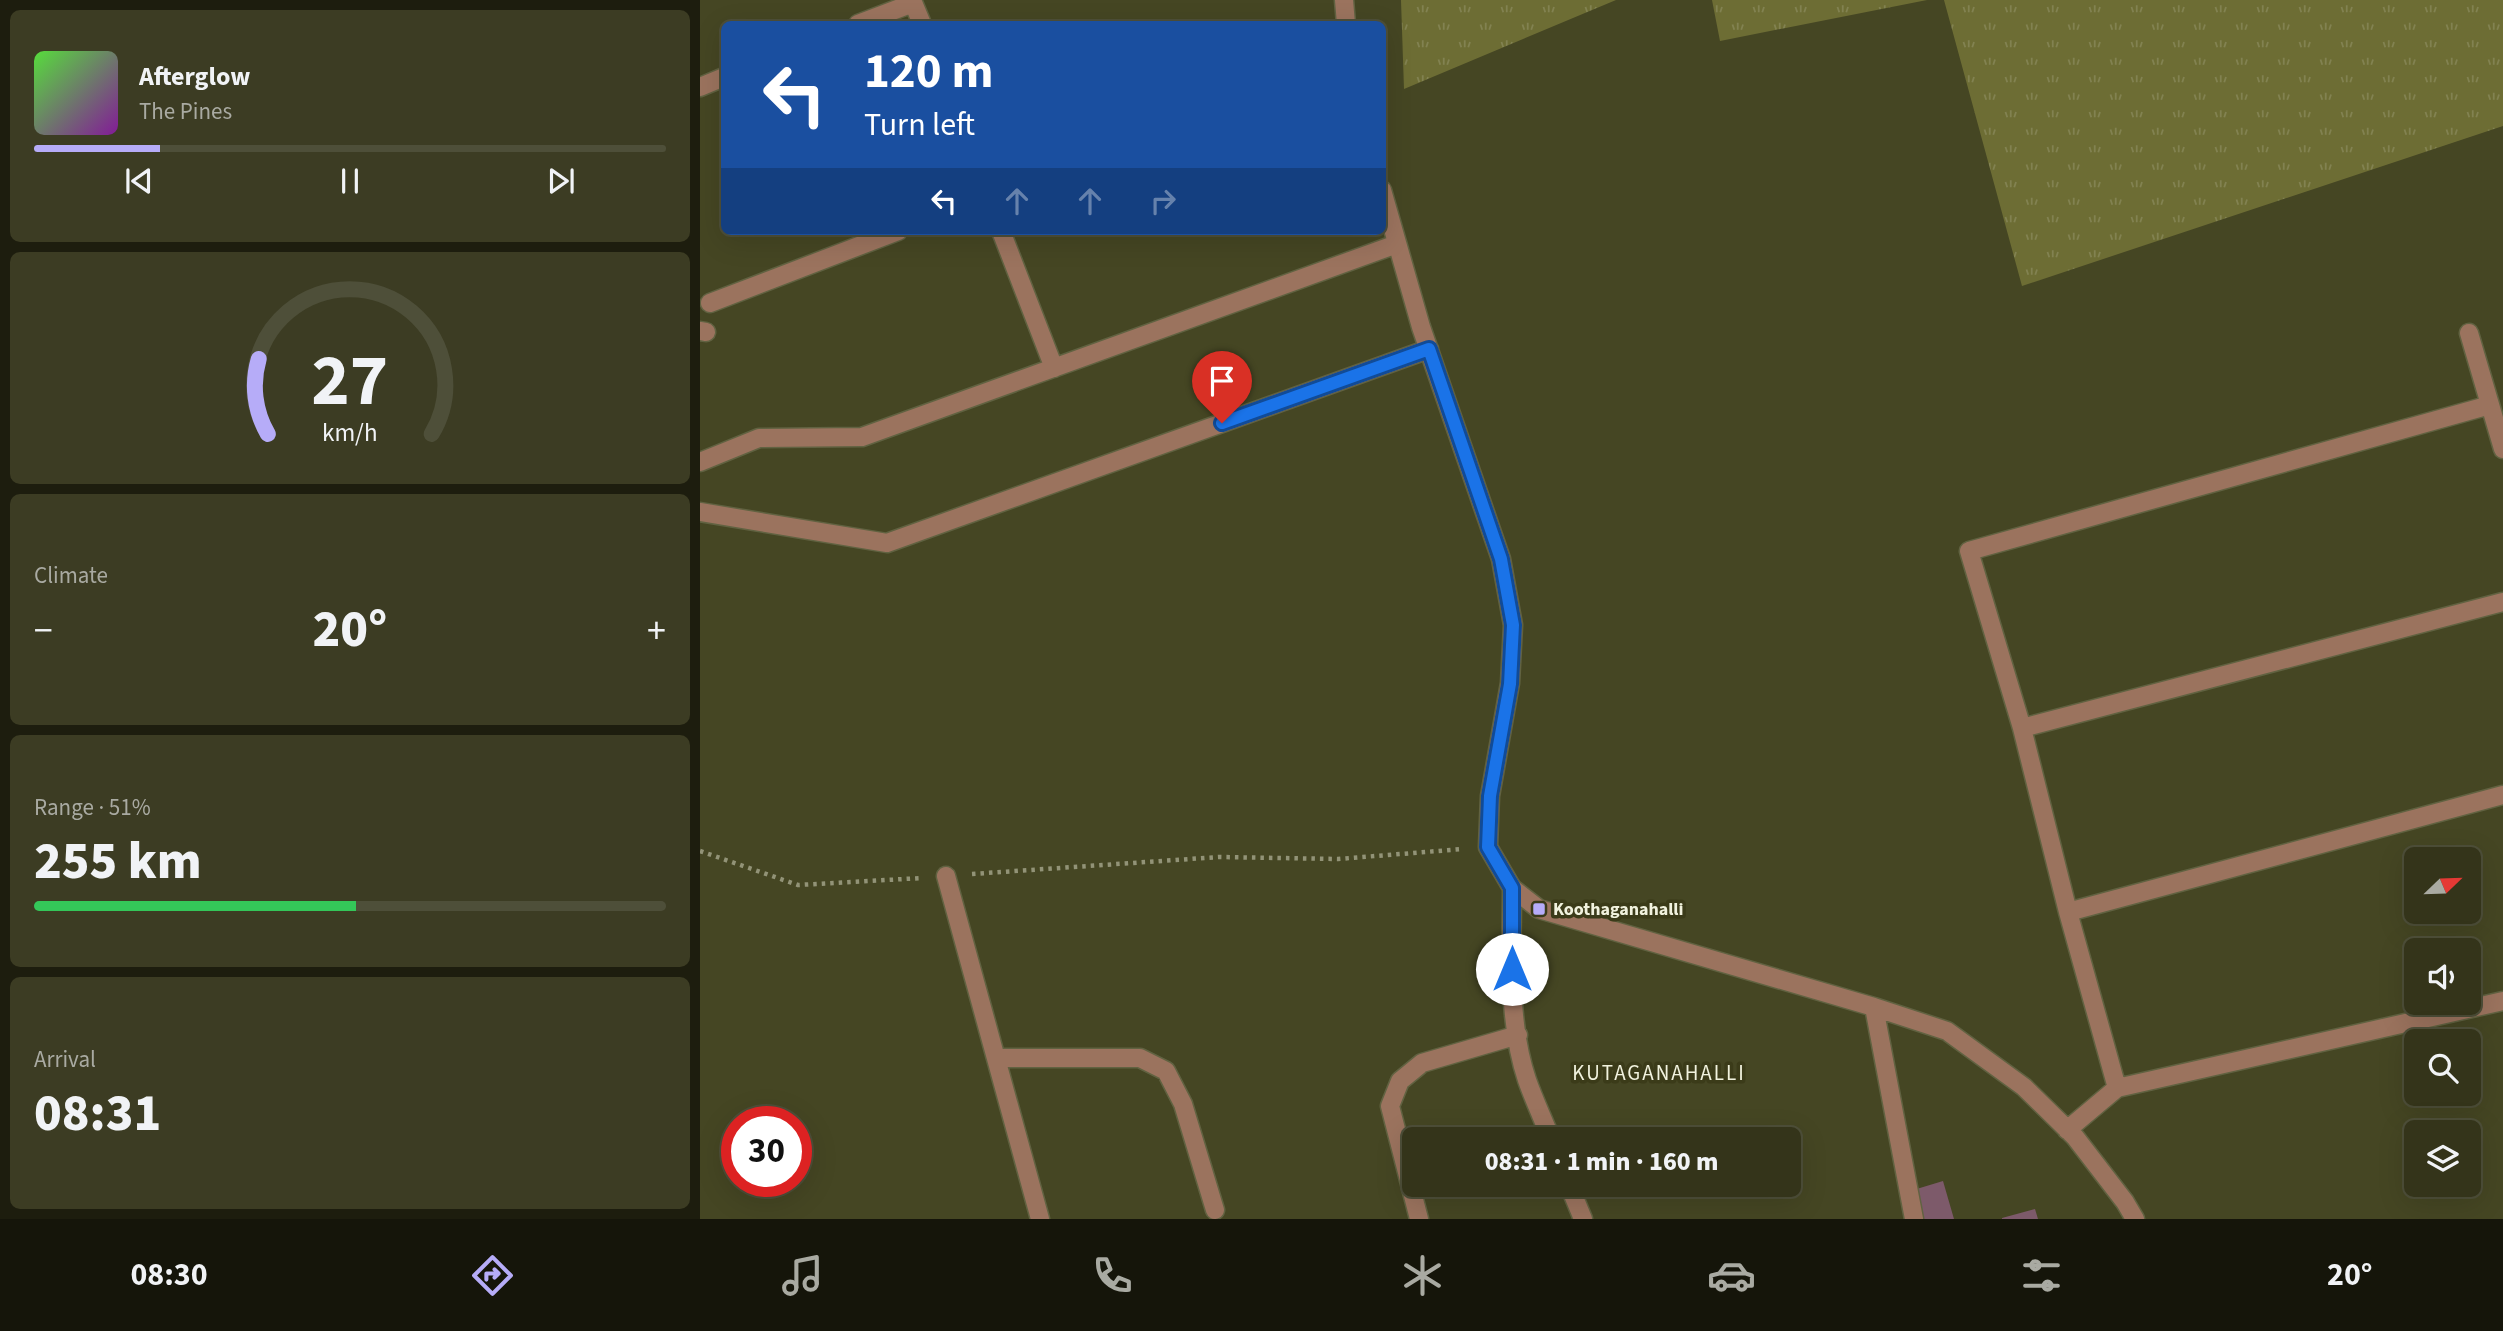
<!DOCTYPE html>
<meta charset="utf-8">
<style>
:root{--surface:#34341a;--page:#3c3c23;--text:#f1f3f6;--muted:#a9aaa2;--line:#4e4f39;--accent:#b6acf8}
body{margin:0;font-family:"Source Sans 3",sans-serif;background:var(--page);color:var(--text);height:100vh;display:flex;flex-direction:column;font-size:26px;white-space:nowrap}
*{box-sizing:border-box;margin:0}
p{font-size:23px;color:var(--muted)}
.icon{flex:none;width:38px;height:38px;fill:none;stroke:currentColor;stroke-width:2;stroke-linecap:round;stroke-linejoin:round}
.map{position:relative;flex:1;overflow:hidden}
.side{display:flex;flex-direction:column;gap:10px;padding:10px;background:#1d1d0e;width:700px}
.side>*{flex:none}
.banner{position:absolute;left:21px;top:21px;width:665px;height:214px;border-radius:10px;box-shadow:0 7px 28px #0002,0 0 0 2px var(--line);background:#1a4fa0;color:#fff;overflow:hidden}
.needle{width:46px;rotate:67deg}
.controls{position:absolute;left:1704px;top:847px;display:grid;gap:14px}
.controls a{display:grid;place-items:center;width:77px;height:77px;border-radius:10px;background:var(--surface);box-shadow:0 7px 28px #0002,0 0 0 2px var(--line);font-size:35px}
.speed{position:absolute;left:21px;top:1106px;display:flex;gap:14px;font-size:35px;font-weight:700;text-align:center}
.speed>*{display:grid;place-content:center;width:91px;height:91px;border-radius:50%;background:var(--surface);box-shadow:0 7px 28px #0002,0 0 0 2px var(--line);line-height:1}
.speed .limit{border:10px solid #d22;background:#fff;color:#111}
.pin{position:absolute;display:grid;place-items:center;width:60px;height:60px;color:#fff;margin:-72px -30px;border-radius:50% 50% 50% 0;rotate:-45deg;box-shadow:0 0 7px #0007}
.pin .icon{rotate:45deg}
.me{position:absolute;width:77px;margin:-38px;rotate:0deg;stroke-linejoin:round;filter:drop-shadow(0 0 5px #0008)}
.turn{display:flex;align-items:center;gap:24px;height:147px;padding:0 28px;font-size:32px}
.turn .icon{width:91px;height:91px;stroke-width:2.5}
.turn b{display:block;font-size:49px;line-height:60px}
.lanes{display:flex;align-items:center;height:66px;padding:0 28px;background:#0003;justify-content:center;gap:35px;direction:ltr}
.lanes .off{opacity:.35}
.big{font-size:52px;font-weight:800;line-height:1.1}
.side .card{flex:1;display:flex;flex-direction:column;justify-content:center;gap:10px;min-width:0;padding:0 24px;border-radius:10px;background:var(--page)}
.side .dial{align-items:center;gap:0}
.dial svg{height:182px;overflow:visible;fill:none;stroke:var(--line);stroke-width:7;stroke-linecap:round;text-anchor:middle}
.dial text{fill:var(--text);stroke:none}
.song{display:flex;align-items:center;gap:21px}
.cover{width:84px;height:84px;border-radius:10px;background:linear-gradient(135deg,hsl(110 70% 55%),hsl(290 70% 35%))}
.played{height:7px;border-radius:4px;background:linear-gradient(90deg,var(--accent) 20%,var(--line) 20%)}
.keys{display:flex;justify-content:space-around;direction:ltr}
.heat{display:flex;justify-content:space-between;align-items:center;font-size:38px;direction:ltr}
.charge{height:10px;border-radius:5px;background:linear-gradient(90deg,#34c759 51%,var(--line) 0)}
.trip{position:absolute;left:702px;top:1127px;width:399px;height:70px;border-radius:10px;background:var(--surface);box-shadow:0 7px 28px #0002,0 0 0 2px var(--line);font-weight:800;line-height:70px;text-align:center}
.tabs{display:flex;height:112px;justify-content:space-around;align-items:center;background:#15150a;color:var(--muted)}
.tabs .icon{width:49px;height:49px}
.tabs .current{color:var(--accent)}
.tabs b{font-size:32px;color:var(--text)}
main{display:flex;flex:1;min-height:0}
.map>svg:first-child{display:block}
</style>
<main>
<section class="side">
<div class="card">
<div class="song"><i class="cover"></i><div><b>Afterglow</b><p>The Pines</p></div></div>
<div class="played"></div>
<div class="keys"><svg class="icon" aria-label="previous" viewBox="0 0 24 24"><path d="M18 5L8 12l10 7zM5 5v14"/></svg><svg class="icon" aria-label="pause" viewBox="0 0 24 24"><path d="M8 5v14M16 5v14"/></svg><svg class="icon" aria-label="next" viewBox="0 0 24 24"><path d="M6 5l10 7-10 7zM19 5v14"/></svg></div>
</div>
<div class="card dial"><svg viewBox="0 0 100 80">
<path d="M14 69A42 42 0 1 1 86 69"/>
<path d="M14 69A42 42 0 0 1 10 36" stroke="#b6acf8"/>
<text x="50" y="56" font-size="32" font-weight="700">27</text>
<text x="50" y="72" font-size="11">km/h</text>
</svg></div>
<div class="card"><p>Climate</p>
<div class="heat"><a>−</a><b class="big">20°</b><a>+</a></div>
</div>
<div class="card"><p>Range · 51%</p><b class="big">255 km</b><div class="charge"></div></div>
<div class="card"><p>Arrival</p><b class="big">08:31</b></div>
</section>
<div class="map">
<svg width="1803" height="1219" viewBox="0 0 1803 1219">
<defs>
<pattern id="grass-tufts" width="24" height="20" patternUnits="userSpaceOnUse" patternTransform="scale(1.75)"><rect width="24" height="20" fill="#6d6d34"/><path d="M3 7l-1-3M5 7V3M7 7l1-3M15 17l-1-3M17 17v-4M19 17l1-3" fill="none" stroke="#828251"/></pattern>
</defs>
<rect width="100%" height="100%" fill="#454623"/>
<path fill="url(#grass-tufts)" d="M701 0H916L704 89Z
M1012 0H1227L1020 41Z
M1244 0H1803V126L1322 286Z"/>
<path fill="#7d5a6a" d="M1243 1181 1254 1219H1218L1210 1191Z
M1335 1209 1338 1219H1302V1218Z"/>
<g fill="none" stroke-linecap="round" stroke-linejoin="round">
<defs>
<path id="minor" d="M212 0 222 24
M644 0 646 24
M158 24 213 3
M0 87 24 77
M682 190 721 327 801 559 813 625 810 683 790 796 788 847 812 888 839 909 1174 1007 1247 1031 1324 1087 1375 1137 1425 1202 1435 1219
M301 231 354 368
M10 303 198 231
M0 331 6 332
M1769 333 1803 449
M0 462 59 438 162 437 697 244
M0 512 187 543 729 349
M1322 728 1803 602
M246 876 340 1219
M812 888C812 949 807 1021 827 1080 834 1100 843 1119 851 1139
M1368 912 1803 795
M1174 1007 1214 1219
M296 1058H440L466 1071 483 1104 515 1210
M1417 1088 1368 912 1322 728 1269 551 1790 405
M1367 1130 1417 1088 1803 1001
M869 1185 883 1219
M719 1219 690 1106 700 1081 722 1063 818 1035"/>
</defs>
<use href="#minor" stroke="#616241" stroke-width="21"/>
<path stroke="#929377" stroke-width="4.5" stroke-dasharray="3.5 5" stroke-linecap="butt" d="M0 851 98 885 222 878
M272 874 519 857 638 859 763 849"/>
<use href="#minor" stroke="#9b735e" stroke-width="18"/>
</g>
<g fill="none" stroke-linecap="round" stroke-linejoin="round">
<defs>
<path id="route" d="M522 423 729 349 801 559 813 625 810 684 790 796 788 847 812 888V969"/>
</defs>
<use href="#route" stroke="#114b97" stroke-width="18"/>
<use href="#route" stroke="#1a73e8" stroke-width="12"/>
</g>
<rect fill="#b6acf8" stroke="#3b3b19" stroke-width="2.5" x="832" y="902" width="14" height="14" rx="3.5"/>
<g text-anchor="middle" stroke-width="7" stroke-linejoin="round" paint-order="stroke">
<g font-size="18" font-weight="bold" fill="#f1f2de" stroke="#3b3b19" text-anchor="start">
<text x="853" y="915">Koothaganahalli</text>
</g>
<g font-size="21" letter-spacing="2" fill="#f1f2de" stroke="#3b3b19">
<text x="959" y="1080">KUTAGANAHALLI</text>
</g>
</g>
</svg>
<div class="controls">
<a><svg class="needle" viewBox="-14 -14 28 28"><path d="M0-13l5 13h-10z" fill="#e53935"/><path d="M0 13l5-13h-10z" fill="#a9aaa2"/></svg></a>
<a><svg class="icon" aria-label="sound" viewBox="0 0 24 24"><path d="M4 9h4l5-4v14l-5-4H4zM17 9q2 3 0 6"/></svg></a>
<a><svg class="icon" aria-label="search" viewBox="0 0 24 24"><circle cx="10" cy="10" r="6"/><path d="M15 15l6 6"/></svg></a>
<a><svg class="icon" aria-label="layers" viewBox="0 0 24 24"><path d="M12 4l9 5-9 5-9-5zM3 14l9 5 9-5"/></svg></a>
</div>
<div class="speed"><div class="limit">30</div></div>
<div class="pin" style="left:522px;top:423px;background:#d93025"><svg class="icon" aria-label="arrive" viewBox="0 0 24 24"><path d="M6 21V4h12l-3 4 3 4H6"/></svg></div>
<svg class="me" style="left:812px;top:969px" viewBox="-20 -20 40 40"><circle r="19" fill="#fff"/><path d="M0-13L10 11 0 6-10 11z" fill="#1a73e8"/></svg>
<div class="trip">08:31 · 1 min · 160 m</div>
<div class="banner">
<div class="turn"><svg class="icon" aria-label="left" viewBox="0 0 24 24"><path d="M17 20v-9H6M10 6l-5 5 5 5"/></svg><div><b>120 m</b>Turn left</div></div>
<div class="lanes"><svg class="icon" aria-label="left" viewBox="0 0 24 24"><path d="M17 20v-9H6M10 6l-5 5 5 5"/></svg><svg class="icon off" aria-label="ahead" viewBox="0 0 24 24"><path d="M12 20V5M6 11l6-6 6 6"/></svg><svg class="icon off" aria-label="ahead" viewBox="0 0 24 24"><path d="M12 20V5M6 11l6-6 6 6"/></svg><svg class="icon off" aria-label="right" viewBox="0 0 24 24"><path d="M7 20v-9h11M14 6l5 5-5 5"/></svg></div>
</div>
</div>
</main>
<nav class="tabs">
<b>08:30</b>
<svg class="icon current" aria-label="directions" viewBox="0 0 24 24"><path d="M12 3l9 9-9 9-9-9zM9 14v-3h6M13 9l2 2-2 2"/></svg>
<svg class="icon" aria-label="music" viewBox="0 0 24 24"><path d="M9 18V5l10-2v13"/><circle cx="6" cy="18" r="3"/><circle cx="16" cy="16" r="3"/></svg>
<svg class="icon" aria-label="phone" viewBox="0 0 24 24"><path d="M5 4h4l2 5-3 2q2 4 5 5l2-3 5 2v4C11 20 4 13 5 4z"/></svg>
<svg class="icon" aria-label="climate" viewBox="0 0 24 24"><path d="M12 3v18M4 7l16 10M4 17L20 7"/></svg>
<svg class="icon" aria-label="car" viewBox="0 0 24 24"><path d="M5 17H2v-5l4-1 3-4h7l3 4 3 1v5h-3M9 17h6M6 11h13"/><circle cx="7" cy="17" r="2"/><circle cx="17" cy="17" r="2"/></svg>
<svg class="icon" aria-label="filters" viewBox="0 0 24 24"><path d="M4 7h16M4 17h16"/><circle cx="9" cy="7" r="2"/><circle cx="15" cy="17" r="2"/></svg>
<b>20°</b>
</nav>
